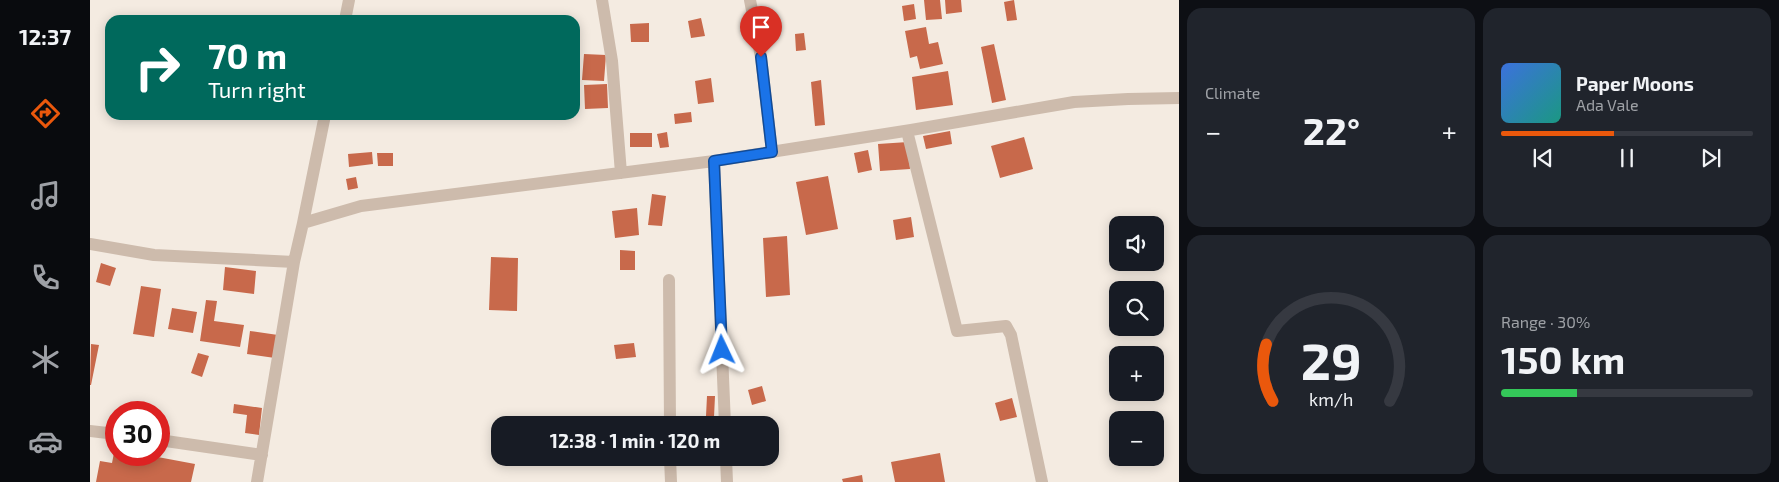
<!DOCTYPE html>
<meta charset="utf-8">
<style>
:root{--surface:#171b24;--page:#20242c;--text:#f1f3f6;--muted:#9ea1a6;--line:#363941;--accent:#ea580c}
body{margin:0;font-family:"Exo 2",sans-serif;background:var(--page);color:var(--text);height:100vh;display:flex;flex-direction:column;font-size:19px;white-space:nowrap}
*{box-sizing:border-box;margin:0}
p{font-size:16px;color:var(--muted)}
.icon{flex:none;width:28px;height:28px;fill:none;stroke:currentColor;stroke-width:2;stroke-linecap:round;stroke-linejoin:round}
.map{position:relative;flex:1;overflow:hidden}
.panel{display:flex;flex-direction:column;gap:8px;padding:8px;background:#0d0f14;width:600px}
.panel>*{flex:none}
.top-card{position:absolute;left:15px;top:15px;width:475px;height:105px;border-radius:15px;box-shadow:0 2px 12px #0003;background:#00695c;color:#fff;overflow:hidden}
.buttons{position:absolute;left:1019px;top:216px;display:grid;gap:10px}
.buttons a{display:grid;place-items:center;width:55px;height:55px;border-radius:10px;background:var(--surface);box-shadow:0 2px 12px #0003;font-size:25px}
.speed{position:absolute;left:15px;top:401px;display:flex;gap:10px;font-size:25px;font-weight:700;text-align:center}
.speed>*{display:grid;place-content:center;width:65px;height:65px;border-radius:50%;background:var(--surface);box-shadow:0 2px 12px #0003;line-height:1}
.speed .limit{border:8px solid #d22;background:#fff;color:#111}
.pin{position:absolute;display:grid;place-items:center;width:42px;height:42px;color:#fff;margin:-51px -21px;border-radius:50% 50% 50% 0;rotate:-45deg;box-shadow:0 0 5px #0007}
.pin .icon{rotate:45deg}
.me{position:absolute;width:55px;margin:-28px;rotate:358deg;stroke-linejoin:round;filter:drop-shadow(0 0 4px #0008)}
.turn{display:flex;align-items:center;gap:18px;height:105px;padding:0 20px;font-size:22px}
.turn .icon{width:65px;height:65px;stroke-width:2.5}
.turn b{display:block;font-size:35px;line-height:42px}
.big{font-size:38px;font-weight:700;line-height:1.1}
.panel .tile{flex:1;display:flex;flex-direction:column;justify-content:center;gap:8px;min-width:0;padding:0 18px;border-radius:15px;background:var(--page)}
.panel .dial{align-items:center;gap:0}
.dial svg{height:130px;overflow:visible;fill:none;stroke:var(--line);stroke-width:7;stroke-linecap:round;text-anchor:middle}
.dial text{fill:var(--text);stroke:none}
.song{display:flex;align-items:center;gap:15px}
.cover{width:60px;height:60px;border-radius:8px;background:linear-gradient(135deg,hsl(220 70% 55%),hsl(170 70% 35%))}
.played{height:5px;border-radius:2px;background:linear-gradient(90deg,var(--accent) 45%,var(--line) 45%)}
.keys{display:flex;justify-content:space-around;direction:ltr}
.heat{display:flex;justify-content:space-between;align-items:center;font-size:28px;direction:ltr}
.charge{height:8px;border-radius:4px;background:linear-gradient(90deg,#34c759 30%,var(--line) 0)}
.panel .tiles{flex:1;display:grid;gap:8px;grid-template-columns:repeat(2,1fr)}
.trip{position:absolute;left:401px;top:416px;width:288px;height:50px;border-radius:15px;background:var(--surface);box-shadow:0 2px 12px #0003;font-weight:700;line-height:50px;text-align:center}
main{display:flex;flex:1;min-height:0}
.dock{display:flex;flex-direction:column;width:90px;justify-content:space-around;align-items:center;background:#090b0e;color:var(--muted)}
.dock .icon{width:35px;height:35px}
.dock .on{color:var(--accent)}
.dock b{font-size:22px;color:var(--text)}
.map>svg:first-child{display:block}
</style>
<main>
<nav class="dock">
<b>12:37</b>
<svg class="icon on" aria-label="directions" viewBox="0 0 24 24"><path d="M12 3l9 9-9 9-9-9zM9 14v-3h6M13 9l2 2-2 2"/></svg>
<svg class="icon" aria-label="music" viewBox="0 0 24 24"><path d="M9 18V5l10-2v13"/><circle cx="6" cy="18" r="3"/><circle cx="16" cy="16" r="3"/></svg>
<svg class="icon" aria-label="phone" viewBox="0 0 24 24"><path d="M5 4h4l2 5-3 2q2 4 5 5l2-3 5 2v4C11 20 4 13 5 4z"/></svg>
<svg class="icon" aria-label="climate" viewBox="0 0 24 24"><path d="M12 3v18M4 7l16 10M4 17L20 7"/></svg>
<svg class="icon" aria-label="car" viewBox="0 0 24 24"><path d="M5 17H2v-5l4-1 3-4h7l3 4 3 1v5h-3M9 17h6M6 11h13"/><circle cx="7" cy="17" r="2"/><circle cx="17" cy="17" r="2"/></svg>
</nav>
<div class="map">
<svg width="1089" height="482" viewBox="0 0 1089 482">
<rect width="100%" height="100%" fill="#f4ebe1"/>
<path fill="#c8694b" d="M834 0H850L852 19 836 20Z
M855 0H871L872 12 856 14Z
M924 0 927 20 917 21 914 2Z
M824 4 826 19 814 21 812 6Z
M611 18 615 36 601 38 598 21Z
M559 23V42H541L540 24Z
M836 27 839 44 848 42 853 64 830 69 827 56 820 58 815 31Z
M714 33 716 50 706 51 705 34Z
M904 44 916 100 902 103 891 47Z
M494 54 516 55 514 81 492 80Z
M858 71 863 105 826 110 822 77Z
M621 78 624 102 608 104 605 81Z
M731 80 735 125 725 126 721 82Z
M517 84 518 108 495 109 494 85Z
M601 112 602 122 585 124 584 114Z
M860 131 862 144 836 149 833 136Z
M577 132 579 147 570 148 567 134Z
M540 133H562V147H540Z
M934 137 943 169 910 178 901 146Z
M818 142 820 169 790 171 788 144Z
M778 150 782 170 768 173 764 153Z
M282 152 283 164 259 167 258 154Z
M287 153H303V166H288Z
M738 176 748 229 716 235 706 182Z
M266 177 268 188 258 190 256 179Z
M562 194 576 196 572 226 558 225Z
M547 208 549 235 525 238 522 211Z
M821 217 824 237 806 240 803 220Z
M697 236 700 295 676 297 673 238Z
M530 250 545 251V270H530Z
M401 257 428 258 427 311 399 310Z
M11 263 26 268 20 286 6 282Z
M135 267 166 271 164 294 133 290Z
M51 286 71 289 64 337 43 334Z
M116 300 127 301 124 321 154 325 150 347 110 341Z
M82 308 107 312 103 333 78 329Z
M160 331 188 335 185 358 157 354Z
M544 343 546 357 526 359 524 345Z
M1 344 9 345 1 385H0Z
M108 353 119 356 112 377 101 373Z
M672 386 676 401 662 405 658 390Z
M617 396H625L624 417 616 416Z
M922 398 927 417 910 421 905 403Z
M144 404 172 408 169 435 155 433 157 415 143 413Z
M25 448 26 455H57L105 464 101 482H6L10 461 22 463Z
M850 453 855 482H805L801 462Z
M772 475 773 482H753L752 479Z"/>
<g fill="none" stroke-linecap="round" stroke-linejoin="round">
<path stroke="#cdbbac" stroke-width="12" d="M512 0 522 61 531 173
M660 0 671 57 682 152
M255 20 259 0
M817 131 867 331 916 326 921 335 952 482
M624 161 635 425
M213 223 235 115
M0 244 64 255 204 262 167 482
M204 262 213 223 271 206 624 161 821 130 984 102 1038 99 1089 98
M579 280 580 425
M0 431 26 434
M69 440 172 455
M580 458 581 482
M636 458 637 482"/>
</g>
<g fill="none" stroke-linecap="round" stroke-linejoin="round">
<defs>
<path id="route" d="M632 350 624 161 682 152 671 57"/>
</defs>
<use href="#route" stroke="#114b97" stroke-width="12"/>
<use href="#route" stroke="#1a73e8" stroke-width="9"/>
</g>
</svg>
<div class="buttons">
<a><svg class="icon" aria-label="sound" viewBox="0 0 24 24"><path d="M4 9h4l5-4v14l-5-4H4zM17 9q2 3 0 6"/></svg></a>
<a><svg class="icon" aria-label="search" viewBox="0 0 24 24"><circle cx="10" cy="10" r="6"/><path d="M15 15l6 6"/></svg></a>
<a>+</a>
<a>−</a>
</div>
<div class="speed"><div class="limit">30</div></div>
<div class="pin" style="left:671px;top:57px;background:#d93025"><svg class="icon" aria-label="arrive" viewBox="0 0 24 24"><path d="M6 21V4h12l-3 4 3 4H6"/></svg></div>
<svg class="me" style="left:632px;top:350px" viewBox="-20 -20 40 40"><path d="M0-17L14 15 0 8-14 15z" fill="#1a73e8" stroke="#fff" stroke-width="4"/></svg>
<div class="trip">12:38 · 1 min · 120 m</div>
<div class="top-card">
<div class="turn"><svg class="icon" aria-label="right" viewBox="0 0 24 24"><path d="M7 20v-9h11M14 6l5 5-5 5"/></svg><div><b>70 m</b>Turn right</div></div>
</div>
</div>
<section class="panel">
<div class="tiles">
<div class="tile"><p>Climate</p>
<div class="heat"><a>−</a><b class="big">22°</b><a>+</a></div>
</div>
<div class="tile">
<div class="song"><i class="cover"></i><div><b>Paper Moons</b><p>Ada Vale</p></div></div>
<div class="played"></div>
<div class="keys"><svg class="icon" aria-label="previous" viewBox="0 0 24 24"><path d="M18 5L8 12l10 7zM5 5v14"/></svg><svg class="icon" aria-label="pause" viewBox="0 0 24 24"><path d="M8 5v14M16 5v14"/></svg><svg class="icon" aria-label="next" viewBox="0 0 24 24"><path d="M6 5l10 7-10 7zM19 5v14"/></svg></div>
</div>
<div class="tile dial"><svg viewBox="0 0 100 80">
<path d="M14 69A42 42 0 1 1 86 69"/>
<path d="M14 69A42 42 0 0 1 10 34" stroke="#ea580c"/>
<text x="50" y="56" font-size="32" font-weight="700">29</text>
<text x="50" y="72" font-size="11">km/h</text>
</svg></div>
<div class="tile"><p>Range · 30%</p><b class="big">150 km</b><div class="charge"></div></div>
</div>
</section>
</main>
